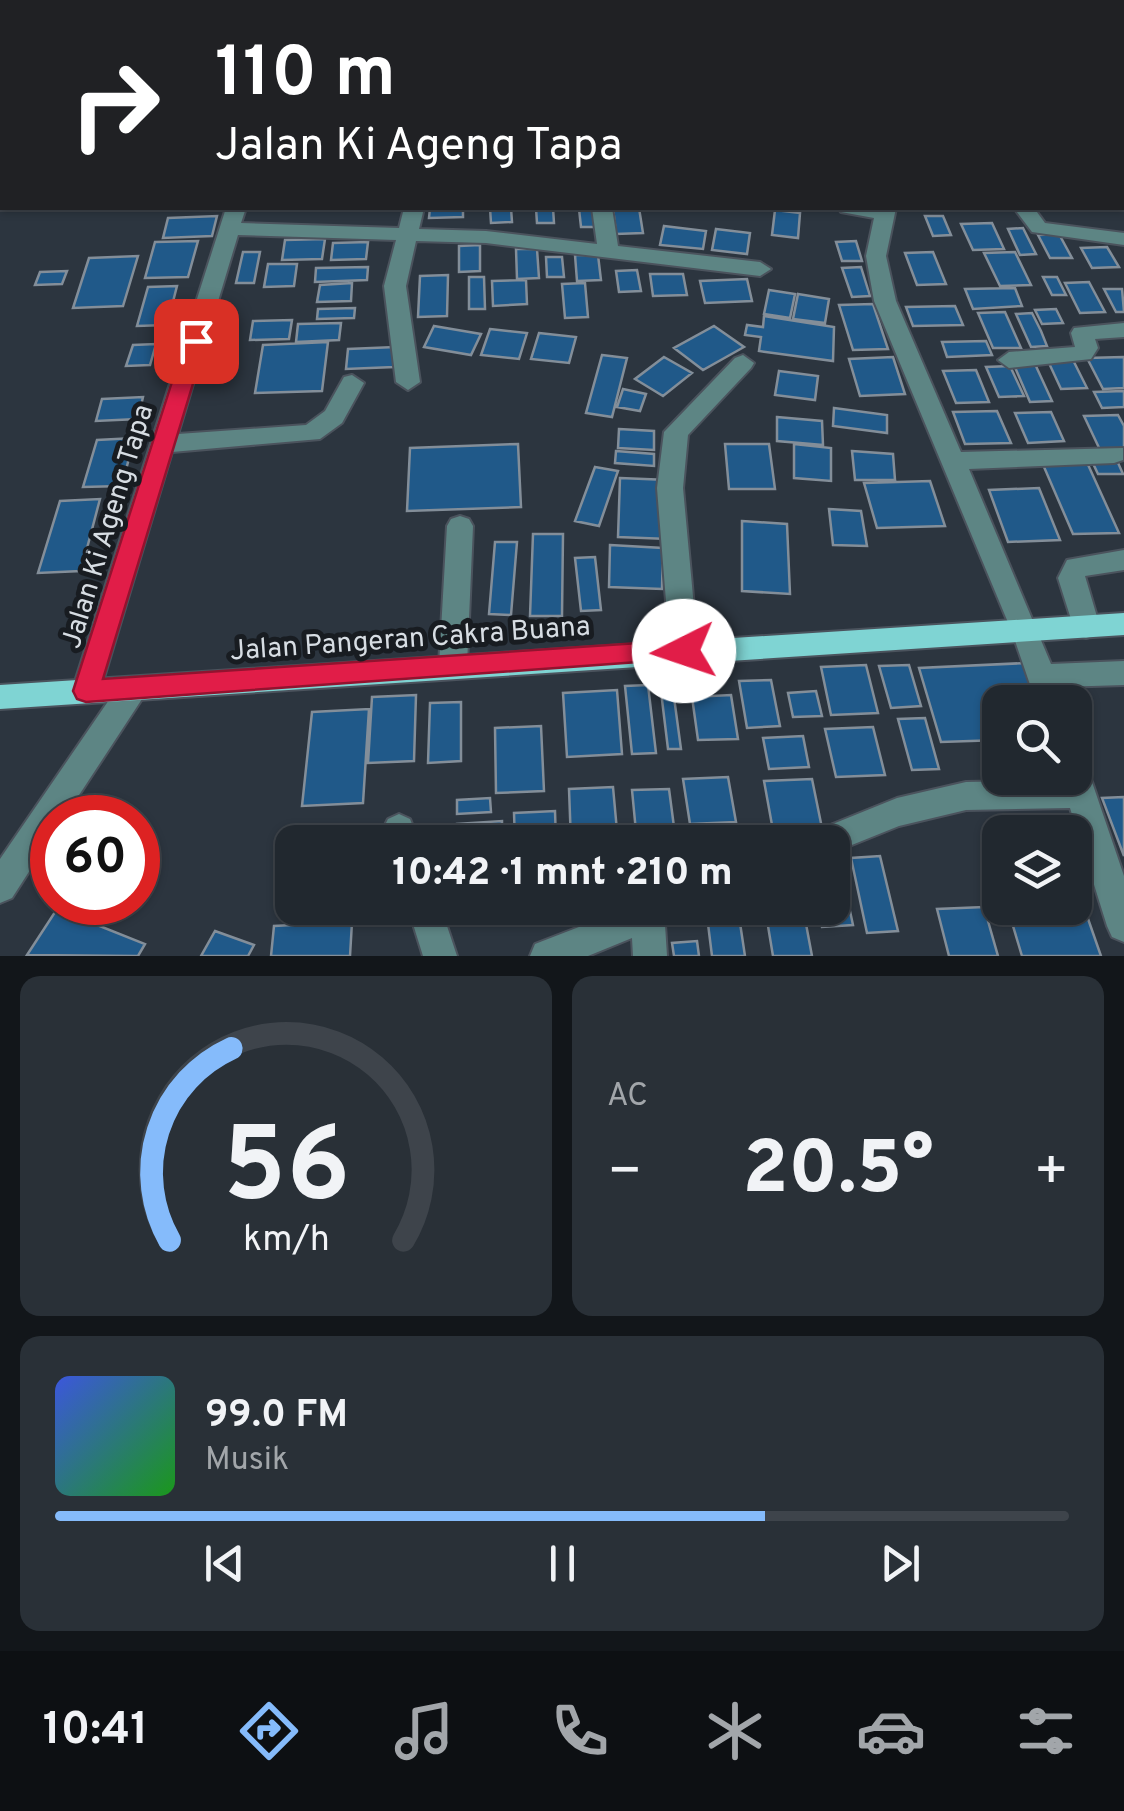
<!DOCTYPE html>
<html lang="id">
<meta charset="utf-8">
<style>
:root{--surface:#21282f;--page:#293037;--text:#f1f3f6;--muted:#a2a6aa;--line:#3e444b;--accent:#85bbfb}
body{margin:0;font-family:Overpass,sans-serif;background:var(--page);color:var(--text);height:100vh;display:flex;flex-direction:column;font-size:38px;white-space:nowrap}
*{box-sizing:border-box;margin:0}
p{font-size:32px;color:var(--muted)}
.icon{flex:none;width:55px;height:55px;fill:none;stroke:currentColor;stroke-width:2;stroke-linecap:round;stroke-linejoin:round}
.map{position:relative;height:956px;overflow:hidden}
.panel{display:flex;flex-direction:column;gap:20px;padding:20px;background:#12161a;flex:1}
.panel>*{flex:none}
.guide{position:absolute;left:0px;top:0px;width:1125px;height:210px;box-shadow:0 2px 8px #0004,0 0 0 2px var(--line);background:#202124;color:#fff;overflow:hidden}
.fabs{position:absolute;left:982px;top:685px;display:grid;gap:20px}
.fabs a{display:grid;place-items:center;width:110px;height:110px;border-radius:20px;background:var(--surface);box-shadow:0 2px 8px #0004,0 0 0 2px var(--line);font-size:50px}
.speed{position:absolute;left:30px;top:795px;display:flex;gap:20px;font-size:50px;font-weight:700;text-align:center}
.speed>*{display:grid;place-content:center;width:130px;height:130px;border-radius:50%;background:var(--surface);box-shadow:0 2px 8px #0004,0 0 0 2px var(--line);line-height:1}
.speed .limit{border:15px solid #d22;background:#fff;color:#111}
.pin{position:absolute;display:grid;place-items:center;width:85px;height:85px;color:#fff;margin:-42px;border-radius:20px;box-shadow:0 5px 15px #0006}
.me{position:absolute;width:110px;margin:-55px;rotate:266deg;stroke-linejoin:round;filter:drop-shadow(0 0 8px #0008)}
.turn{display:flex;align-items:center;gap:35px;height:210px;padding:0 50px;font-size:45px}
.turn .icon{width:130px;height:130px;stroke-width:2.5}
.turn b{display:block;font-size:70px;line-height:85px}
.big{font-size:75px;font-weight:800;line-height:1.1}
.panel .widget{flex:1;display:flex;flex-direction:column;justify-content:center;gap:15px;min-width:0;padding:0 35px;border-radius:20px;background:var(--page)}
.panel .dial{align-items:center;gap:0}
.dial svg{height:260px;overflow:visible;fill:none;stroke:var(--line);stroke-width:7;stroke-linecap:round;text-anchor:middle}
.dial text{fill:var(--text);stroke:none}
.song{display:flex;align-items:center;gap:30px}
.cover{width:120px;height:120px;border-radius:15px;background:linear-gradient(135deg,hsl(230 70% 55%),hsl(120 70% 35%))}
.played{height:10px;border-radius:5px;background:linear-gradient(90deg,var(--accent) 70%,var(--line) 70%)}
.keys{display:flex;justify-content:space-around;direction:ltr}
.heat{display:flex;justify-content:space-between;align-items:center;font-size:55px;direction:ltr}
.panel .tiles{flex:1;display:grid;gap:20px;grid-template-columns:1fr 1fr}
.widget:last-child{grid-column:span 2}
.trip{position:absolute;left:275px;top:825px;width:575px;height:100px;border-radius:20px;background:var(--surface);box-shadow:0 2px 8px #0004,0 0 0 2px var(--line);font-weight:800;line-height:100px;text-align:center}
.tabs{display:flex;height:160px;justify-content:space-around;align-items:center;background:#0d1013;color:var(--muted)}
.tabs .icon{width:70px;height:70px}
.tabs .current{color:var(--accent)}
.tabs b{font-size:45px;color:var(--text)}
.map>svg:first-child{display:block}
</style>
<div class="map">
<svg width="1124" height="956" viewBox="0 0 1124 956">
<rect width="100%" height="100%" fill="#2c353f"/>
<path fill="#205989" stroke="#838e99" stroke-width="2.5" d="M430 208H463V217L429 218Z
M490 208H511L512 222 491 223Z
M536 208H553L554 223H537Z
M597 208 599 227H581L579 209Z
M613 208H639L643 233 616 234Z
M775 210 800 213 798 238 772 235Z
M217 216 212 236 163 238 168 218Z
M925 216H943L951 235 933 236Z
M992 223 1004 249 973 250 961 224Z
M664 226 706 231 703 249 660 245Z
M1023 228 1036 254 1020 255 1008 229Z
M716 229 750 233 747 254 712 250Z
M1059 234 1072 258H1050L1038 235Z
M325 239 322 259 282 260 285 240Z
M198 241 188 277 145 278 155 242Z
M856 241 862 261H842L836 242Z
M368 242 366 259 331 260 333 243Z
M480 245V271L459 272V246Z
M1107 247 1119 267 1092 268 1081 248Z
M516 249H537L539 278 517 279Z
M243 252H260L254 283H236Z
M933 252 946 284 917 285 905 253Z
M1015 252 1031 285 1000 286 984 253Z
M575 255H598L601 280 577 281Z
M138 256 123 306 73 308 89 258Z
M546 257H562L564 277H547Z
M268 264H297L294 286 264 287Z
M368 267 367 280 315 282 316 268Z
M861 267 870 296 852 297 842 268Z
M637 270 641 291 619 292 616 271Z
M67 271 62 284 35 285 40 272Z
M650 274H683L687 295 653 296Z
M448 275 447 316 418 317 420 276Z
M469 277H484L485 309H469Z
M1043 277H1057L1066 295H1052Z
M747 279 752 301 705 303 700 281Z
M526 280 527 304 493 306 492 281Z
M1089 282 1105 312 1080 313 1065 283Z
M352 283 351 301 317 302 320 285Z
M585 283 588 317 565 318 562 284Z
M177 286 167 325 137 326 148 287Z
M1015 288 1022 306 973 309 965 289Z
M1104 289H1122L1124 312H1116Z
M769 290 795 294 790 318 764 314Z
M798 294 829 299 825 323 793 319Z
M873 304 888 349 853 350 839 305Z
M955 306 963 325 913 326 906 307Z
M355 308 354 318 317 319 318 309Z
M1056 309 1063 323 1042 324 1035 310Z
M1005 312 1021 348H993L978 313Z
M1032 313 1041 331 1047 346 1031 347 1016 314Z
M764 316 834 327 833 361 759 351 761 337 745 335 747 325 763 327Z
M292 320 289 339 250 340 253 321Z
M341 323 339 340 296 342 298 324Z
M434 326 481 334 471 355 424 347Z
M714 326 744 347 703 370 674 348Z
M490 329 527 333 519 359 481 355Z
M539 333 576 337 569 363 531 359Z
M986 341 992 355 947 357 942 342Z
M328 342 322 391 255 393 263 345Z
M156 344 150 365 126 366 133 345Z
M395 347 394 367 346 369 348 349Z
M602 355 627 358 612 417 586 413Z
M664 357 692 373 663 396 635 379Z
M893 357 905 394 860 396 849 359Z
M1124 357V388L1103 389 1087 358Z
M1073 360 1087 388 1061 389 1048 361Z
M1035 364 1052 401 1030 402 1014 365Z
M1010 366 1024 396 999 397 986 367Z
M976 370 989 402 956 403 943 371Z
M779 371 818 376 815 400 775 395Z
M623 389 646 394 640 411 617 407Z
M1124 391V407L1102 408 1094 392Z
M143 397 138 419 96 421 102 399Z
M834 408 887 415V433L833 426Z
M997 411 1011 443 965 444 953 412Z
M1051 412 1064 441 1028 443 1015 413Z
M1118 415 1124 426V451L1101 452 1084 416Z
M777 417 822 421 823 445 777 441Z
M619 429 654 431V450L618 448Z
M134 438 122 486 83 487 97 440Z
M518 444 521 507 407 511 410 448Z
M725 444H769L775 489H729Z
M794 444 831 448V481L794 478Z
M616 451 654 454V466L615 463Z
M852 451 893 454 895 480H855Z
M1115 456 1123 474H1098L1090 457Z
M1085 458 1119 533 1073 534 1041 460Z
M595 467 618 471 599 526 575 521Z
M620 478 668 480V539L618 537Z
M930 481 945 526 877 528 864 483Z
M1039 488 1060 540 1008 542 989 490Z
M100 499 81 571 38 573 60 501Z
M829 509 861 511 867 546 833 545Z
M742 521 787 524 790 594 742 591Z
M533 534H563L562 616H530Z
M495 542H517L511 615 489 614Z
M610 545 663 548 662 589 609 587Z
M595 557 601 610 581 611 575 558Z
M1026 663 1040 702H1000V740L941 742 919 668Z
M866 665 878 713 831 715 821 667Z
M909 665 921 706 891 708 879 666Z
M659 675H671L681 749H668Z
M771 680 780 726 747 728 739 681Z
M648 685 656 753 632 754 625 686Z
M617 690 622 754 567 757 563 693Z
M816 691 822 716 793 717 788 693Z
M416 695 414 761 368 763 372 697Z
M731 695 738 739 698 740 692 697Z
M461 702V761L428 763 430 703Z
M369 709 363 803 302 806 312 712Z
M925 718 939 769 912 770 898 719Z
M541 726 544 791 496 793 495 728Z
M873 727 885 775 836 777 825 729Z
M803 736 809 767 769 769 763 738Z
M728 777 736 822 690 824 683 779Z
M812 779 823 833 774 836 764 781Z
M613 787 618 842H571L569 789Z
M669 789 676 842H637L632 790Z
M1124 797V856L1102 798Z
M490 798 491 812 457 814V800Z
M555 811 556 842H515L514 813Z
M502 821V842H457V824Z
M1049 822 1053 832H1000V850L992 824Z
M880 856 898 931 867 933 851 858Z
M841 869 853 925 822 927 818 908H832V870Z
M1000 873V901H994L985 874Z
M984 907 998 956H949L937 909Z
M765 908H803L812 956H773Z
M57 909 145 944 138 956 27 955Z
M1086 913 1101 956H1022L1010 916Z
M352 922 350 956H271L274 926Z
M740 923 745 956H712L708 924Z
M215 931 254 945 248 956H201Z
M697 941 699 956H674L672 943Z"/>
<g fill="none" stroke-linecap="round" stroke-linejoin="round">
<defs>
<path id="minor" d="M880 0H896L897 2H881Z
M1122 27H1124V37H1122Z
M0 130 2 131V142H0Z
M2 157V172L0 173V158Z
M226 208H246L241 223 399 228 404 208H424L419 229 486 231 597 244 592 208H612L618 246 760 262 771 269 760 276 486 243 416 241 406 286 420 382 408 390 396 382 384 286 396 240 238 235 178 434 306 425 325 411 344 377 352 375 364 383 342 423 320 439 172 452 100 691 96 700 86 703 76 700 72 691Z
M838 208H896L886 256 896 301 961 452 1123 448V460L1114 463 969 469 1051 664 1124 661V685L1059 687 1064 702H1036L1012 632 874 301 866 256 874 218 841 212Z
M1014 208H1034L1045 223 1124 233V245L1032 232Z
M1124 323V337L1095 339 1098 348 1091 359 1009 368 998 360 1009 352 1075 347 1071 333 1074 328Z
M743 355 754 363 751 368 688 435 683 488 698 651 694 659 684 663 674 659 670 651 657 488 664 432 735 358Z
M460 516 469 519 473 526 467 665 463 673 453 677 443 673 439 665 447 526 451 519Z
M1124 550V570L1085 576 1100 627 1096 635 1086 638 1076 635 1058 578 1067 560Z
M132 678 142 681 146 690 142 699 64 818H52V836L12 898 0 903V859L122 681Z
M1077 768 1088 772 1092 782 1124 876V942L1112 937 1107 926 1070 808 966 810 899 826 832 853V842H808L813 832 897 798 966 782 1062 780 1075 778Z
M399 814 410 819 419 842H387L383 829 388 819Z
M408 908H441L457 956H423Z
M628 908H683L679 919 665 925 667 956H633L632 938 588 956H530L535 944Z"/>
<path id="major" d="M1124 613V635L0 709V685Z"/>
</defs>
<use href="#minor" stroke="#4b535d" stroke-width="4"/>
<use href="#major" stroke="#4b535d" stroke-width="4"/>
<use href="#minor" fill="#5d8584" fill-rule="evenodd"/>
<use href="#major" fill="#7fd4d3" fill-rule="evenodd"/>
</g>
<path fill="#e11d48" stroke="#92132f" stroke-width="2.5" d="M196 335 206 341 103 679 684 640 693 643 697 651 693 658 86 702 77 699 73 691 185 341Z"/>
<g text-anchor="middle" stroke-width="10" stroke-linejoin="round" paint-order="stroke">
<g font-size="28" fill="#d7dde3" stroke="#181c21">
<text transform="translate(106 526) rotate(-73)" y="10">Jalan Ki Ageng Tapa</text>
<text transform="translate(410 637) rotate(-4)" y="10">Jalan Pangeran Cakra Buana</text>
</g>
</g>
</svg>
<div class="fabs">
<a><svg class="icon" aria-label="search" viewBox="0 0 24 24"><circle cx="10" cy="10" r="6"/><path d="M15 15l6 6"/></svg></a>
<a><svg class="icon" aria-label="layers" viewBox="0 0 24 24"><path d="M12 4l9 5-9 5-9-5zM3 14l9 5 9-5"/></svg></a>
</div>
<div class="speed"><div class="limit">60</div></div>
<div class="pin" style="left:196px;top:341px;background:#d93025"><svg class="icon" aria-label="arrive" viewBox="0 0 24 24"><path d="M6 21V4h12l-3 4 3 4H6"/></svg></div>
<svg class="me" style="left:684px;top:651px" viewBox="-20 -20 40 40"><circle r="19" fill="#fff"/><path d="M0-13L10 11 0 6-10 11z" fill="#e11d48"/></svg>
<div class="trip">10:42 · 1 mnt · 210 m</div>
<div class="guide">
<div class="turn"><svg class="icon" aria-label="right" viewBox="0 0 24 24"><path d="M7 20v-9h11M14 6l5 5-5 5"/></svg><div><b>110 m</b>Jalan Ki Ageng Tapa</div></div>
</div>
</div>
<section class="panel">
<div class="tiles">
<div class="widget dial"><svg viewBox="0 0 100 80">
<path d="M14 69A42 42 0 1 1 86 69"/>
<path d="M14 69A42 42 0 0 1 33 10" stroke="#85bbfb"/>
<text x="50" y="56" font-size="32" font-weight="700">56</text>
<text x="50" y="72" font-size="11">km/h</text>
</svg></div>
<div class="widget"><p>AC</p>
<div class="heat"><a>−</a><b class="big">20.5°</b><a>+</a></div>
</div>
<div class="widget">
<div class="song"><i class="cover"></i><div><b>99.0 FM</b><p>Musik</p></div></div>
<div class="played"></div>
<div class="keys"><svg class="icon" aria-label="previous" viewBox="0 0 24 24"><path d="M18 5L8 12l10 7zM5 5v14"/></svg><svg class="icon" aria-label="pause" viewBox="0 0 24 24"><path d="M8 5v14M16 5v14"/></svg><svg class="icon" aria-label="next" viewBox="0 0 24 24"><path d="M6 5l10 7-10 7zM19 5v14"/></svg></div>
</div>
</div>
</section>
<nav class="tabs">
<b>10:41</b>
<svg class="icon current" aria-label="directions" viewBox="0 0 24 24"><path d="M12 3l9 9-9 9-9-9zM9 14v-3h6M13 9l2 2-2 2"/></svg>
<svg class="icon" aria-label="music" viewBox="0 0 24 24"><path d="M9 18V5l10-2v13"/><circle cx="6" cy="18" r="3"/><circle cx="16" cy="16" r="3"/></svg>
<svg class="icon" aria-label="phone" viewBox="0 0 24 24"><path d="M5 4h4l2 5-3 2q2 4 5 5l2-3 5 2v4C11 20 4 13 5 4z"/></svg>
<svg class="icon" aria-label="climate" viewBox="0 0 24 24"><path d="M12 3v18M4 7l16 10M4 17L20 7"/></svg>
<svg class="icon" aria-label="car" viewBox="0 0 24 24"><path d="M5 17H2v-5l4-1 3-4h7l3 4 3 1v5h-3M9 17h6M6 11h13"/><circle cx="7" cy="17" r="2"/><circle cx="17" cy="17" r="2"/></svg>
<svg class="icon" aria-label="filters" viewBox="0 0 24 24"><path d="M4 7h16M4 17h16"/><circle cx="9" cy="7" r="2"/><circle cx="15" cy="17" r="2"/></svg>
</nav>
